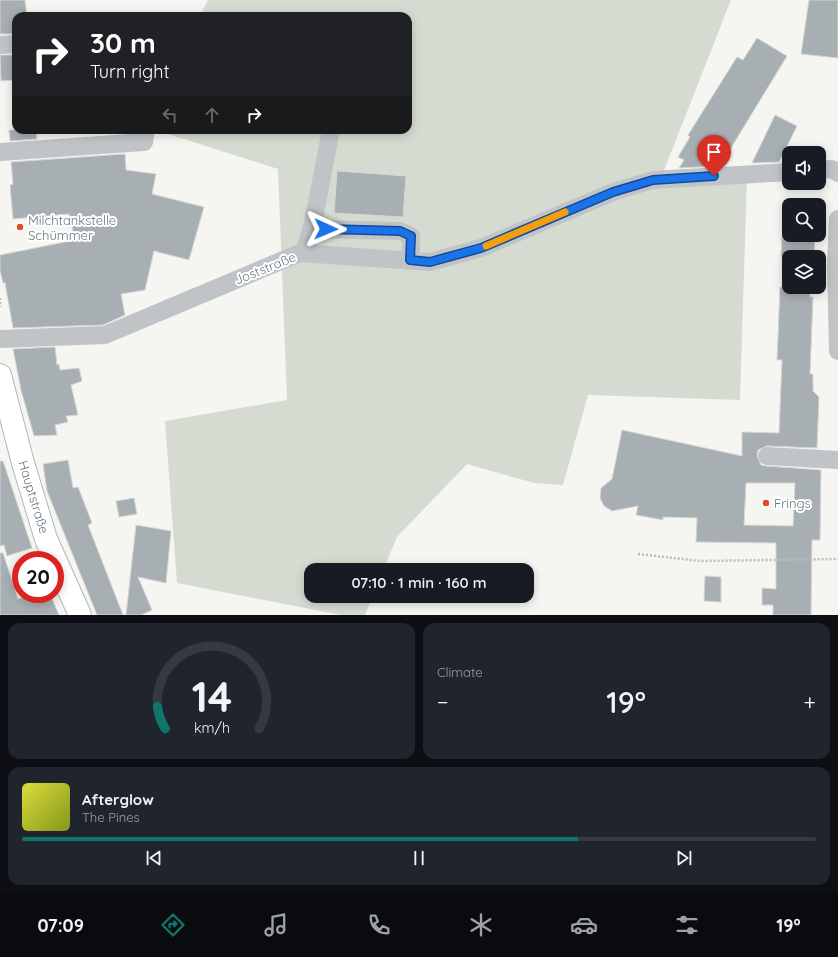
<!DOCTYPE html>
<meta charset="utf-8">
<style>
:root{--surface:#171b24;--page:#20242c;--text:#f1f3f6;--muted:#9ea1a6;--line:#363941;--accent:#0f766e}
body{margin:0;font-family:Quicksand,sans-serif;background:var(--page);color:var(--text);height:100vh;display:flex;flex-direction:column;font-size:15px;white-space:nowrap}
*{box-sizing:border-box;margin:0}
p{font-size:13px;color:var(--muted)}
.icon{flex:none;width:22px;height:22px;fill:none;stroke:currentColor;stroke-width:2;stroke-linecap:round;stroke-linejoin:round}
.map{position:relative;height:615px;overflow:hidden}
.drawer{display:flex;flex-direction:column;gap:8px;padding:8px;background:#0d0f14;flex:1}
.drawer>*{flex:none}
.banner{position:absolute;left:12px;top:12px;width:400px;height:122px;border-radius:12px;box-shadow:0 2px 10px #0003;background:#202124;color:#fff;overflow:hidden}
.fabs{position:absolute;left:782px;top:146px;display:grid;gap:8px}
.fabs a{display:grid;place-items:center;width:44px;height:44px;border-radius:8px;background:var(--surface);box-shadow:0 2px 10px #0003;font-size:20px}
.speed{position:absolute;left:12px;top:551px;display:flex;gap:8px;font-size:20px;font-weight:700;text-align:center}
.speed>*{display:grid;place-content:center;width:52px;height:52px;border-radius:50%;background:var(--surface);box-shadow:0 2px 10px #0003;line-height:1}
.speed .limit{border:6px solid #d22;background:#fff;color:#111}
.pin{position:absolute;display:grid;place-items:center;width:34px;height:34px;color:#fff;margin:-41px -17px;border-radius:50% 50% 50% 0;rotate:-45deg;box-shadow:0 0 4px #0007}
.pin .icon{rotate:45deg}
.me{position:absolute;width:44px;margin:-22px;rotate:91deg;stroke-linejoin:round;filter:drop-shadow(0 0 3px #0008)}
.turn{display:flex;align-items:center;gap:14px;height:84px;padding:0 12px;font-size:18px}
.turn .icon{width:52px;height:52px;stroke-width:2.5}
.turn b{display:block;font-size:28px;line-height:34px}
.lanes{display:flex;align-items:center;height:38px;padding:0 12px;background:#0003;justify-content:center;gap:20px;direction:ltr}
.lanes .off{opacity:.35}
.big{font-size:30px;font-weight:600;line-height:1.1}
.drawer .tile{flex:1;display:flex;flex-direction:column;justify-content:center;gap:6px;min-width:0;padding:0 14px;border-radius:12px;background:var(--page)}
.drawer .dial{align-items:center;gap:0}
.dial svg{height:104px;overflow:visible;fill:none;stroke:var(--line);stroke-width:7;stroke-linecap:round;text-anchor:middle}
.dial text{fill:var(--text);stroke:none}
.song{display:flex;align-items:center;gap:12px}
.cover{width:48px;height:48px;border-radius:6px;background:linear-gradient(135deg,hsl(60 70% 55%),hsl(70 70% 35%))}
.played{height:4px;border-radius:2px;background:linear-gradient(90deg,var(--accent) 70%,var(--line) 70%)}
.keys{display:flex;justify-content:space-around;direction:ltr}
.heat{display:flex;justify-content:space-between;align-items:center;font-size:22px;direction:ltr}
.drawer .tiles{flex:1;display:grid;gap:8px;grid-template-columns:1fr 1fr}
.tile:last-child{grid-column:span 2}
.trip{position:absolute;left:304px;top:563px;width:230px;height:40px;border-radius:12px;background:var(--surface);box-shadow:0 2px 10px #0003;font-weight:600;line-height:40px;text-align:center}
.menu{display:flex;height:64px;justify-content:space-around;align-items:center;background:#090b0e;color:var(--muted)}
.menu .icon{width:28px;height:28px}
.menu .active{color:var(--accent)}
.menu b{font-size:18px;color:var(--text)}
.map>svg:first-child{display:block}
</style>
<div class="map">
<svg width="838" height="615" viewBox="0 0 838 615">
<rect width="100%" height="100%" fill="#f5f5f1"/>
<path fill="#d6dbd2" d="M208 0H731L657 188 747 177 740 400 588 395 563 485 534 483 467 464 397 537 383 570H311V596H373L365 615H341L177 583 165 421 287 400 278 169 168 134 169 130H408V16H200Z"/>
<path fill="#a7afb3" stroke="#d6d6d4" fill-rule="evenodd" d="M0 0H25L27 16H16V34H0Z
M809 0H838V58L801 54Z
M757 38 787 56 720 166 679 168 684 160 678 157 690 137 688 135 737 57 743 60Z
M0 55H16V80L1 81Z
M775 115 797 126 779 162 752 163Z
M9 130H36L37 139 10 141Z
M125 154 126 170 156 174 152 194 204 207 189 260 154 251 145 290 121 294 125 315 103 325 13 328 5 283H3L0 270V255L75 240 69 214 13 219 10 185 13 184 11 162Z
M337 171 406 176 403 217 334 213Z
M782 235H815L814 257H781Z
M780 287H810V297H813L810 374H813V391L819 397 817 448 767 446 758 450 757 456 761 465 766 466 821 470 820 540H812L811 615H773V605H762V588L776 589V543L696 542 697 518 663 517V520L636 515 638 506 612 511 604 506 600 498 601 488 612 479 622 430 742 456V432L779 433 782 360H777ZM746 483H795L793 526 744 525Z
M55 347 57 365 59 364 60 370 79 368 82 381 71 385 78 415 66 416 68 422 55 425 57 435 34 436 21 390 13 349Z
M68 460 73 488 78 487 92 523 88 525 123 615H97L47 491 43 464Z
M0 461H3L32 548 7 556 4 545 0 546Z
M134 498 137 514 119 517 116 501Z
M136 525 171 531 166 583 138 577 152 610 141 615H126Z
M0 553H3L18 599 32 594H50L59 615H0Z
M705 576 721 577V602L704 601Z"/>
<g fill="none" stroke-linecap="round" stroke-linejoin="round">
<defs>
<path id="major" d="M0 375 23 463 46 539 80 615"/>
</defs>
<use href="#major" stroke="#b1b6b9" stroke-width="24"/>
<path stroke="#babcbe" stroke-width="2.5" stroke-dasharray="2 2" stroke-linecap="butt" d="M0 298V307
M638 554 701 561 838 559"/>
<path stroke="#c0c4c7" stroke-width="18" d="M0 45 16 44
M0 152 144 142 146 130
M819 170 832 169 838 173
M838 219 836 265 838 351
M311 229 399 231 411 236V260
M304 253 313 223 331 130
M0 339 105 335 300 253 430 262 481 248 613 192 653 180 789 172
M767 456 838 460"/>
<use href="#major" stroke="#fff" stroke-width="22"/>
</g>
<g fill="none" stroke-linecap="round" stroke-linejoin="round">
<defs>
<path id="route" d="M326 229 400 231 411 236 410 260 430 262 481 248 613 192 653 180 714 176"/>
</defs>
<use href="#route" stroke="#114b97" stroke-width="10"/>
<use href="#route" stroke="#1a73e8" stroke-width="7"/>
<path stroke="#f59e0b" stroke-width="7" d="M486 246 565 212"/>
</g>
<g fill="#de4f27" stroke="#fff" stroke-width="1.5">
<circle cx="20" cy="227" r="4"/>
<circle cx="766" cy="503" r="4"/>
</g>
<g text-anchor="middle" stroke-width="4" stroke-linejoin="round" paint-order="stroke">
<g font-size="13" fill="#647581" stroke="#fff" text-anchor="start">
<text x="28" y="225">Milchtankstelle<tspan x="28" dy="15">Schümmer</tspan></text>
<text x="774" y="508">Frings</text>
</g>
<g font-size="13" fill="#647581" stroke="#fff">
<text transform="translate(265 268) rotate(-22)" y="5">Joststraße</text>
<text transform="translate(34 497) rotate(73)" y="5">Hauptstraße</text>
</g>
</g>
</svg>
<div class="fabs">
<a><svg class="icon" aria-label="sound" viewBox="0 0 24 24"><path d="M4 9h4l5-4v14l-5-4H4zM17 9q2 3 0 6"/></svg></a>
<a><svg class="icon" aria-label="search" viewBox="0 0 24 24"><circle cx="10" cy="10" r="6"/><path d="M15 15l6 6"/></svg></a>
<a><svg class="icon" aria-label="layers" viewBox="0 0 24 24"><path d="M12 4l9 5-9 5-9-5zM3 14l9 5 9-5"/></svg></a>
</div>
<div class="speed"><div class="limit">20</div></div>
<div class="pin" style="left:714px;top:176px;background:#d93025"><svg class="icon" aria-label="arrive" viewBox="0 0 24 24"><path d="M6 21V4h12l-3 4 3 4H6"/></svg></div>
<svg class="me" style="left:326px;top:229px" viewBox="-20 -20 40 40"><path d="M0-17L14 15 0 8-14 15z" fill="#1a73e8" stroke="#fff" stroke-width="4"/></svg>
<div class="trip">07:10 · 1 min · 160 m</div>
<div class="banner">
<div class="turn"><svg class="icon" aria-label="right" viewBox="0 0 24 24"><path d="M7 20v-9h11M14 6l5 5-5 5"/></svg><div><b>30 m</b>Turn right</div></div>
<div class="lanes"><svg class="icon off" aria-label="left" viewBox="0 0 24 24"><path d="M17 20v-9H6M10 6l-5 5 5 5"/></svg><svg class="icon off" aria-label="ahead" viewBox="0 0 24 24"><path d="M12 20V5M6 11l6-6 6 6"/></svg><svg class="icon" aria-label="right" viewBox="0 0 24 24"><path d="M7 20v-9h11M14 6l5 5-5 5"/></svg></div>
</div>
</div>
<section class="drawer">
<div class="tiles">
<div class="tile dial"><svg viewBox="0 0 100 80">
<path d="M14 69A42 42 0 1 1 86 69"/>
<path d="M14 69A42 42 0 0 1 8 52" stroke="#0f766e"/>
<text x="50" y="56" font-size="32" font-weight="700">14</text>
<text x="50" y="72" font-size="11">km/h</text>
</svg></div>
<div class="tile"><p>Climate</p>
<div class="heat"><a>−</a><b class="big">19°</b><a>+</a></div>
</div>
<div class="tile">
<div class="song"><i class="cover"></i><div><b>Afterglow</b><p>The Pines</p></div></div>
<div class="played"></div>
<div class="keys"><svg class="icon" aria-label="previous" viewBox="0 0 24 24"><path d="M18 5L8 12l10 7zM5 5v14"/></svg><svg class="icon" aria-label="pause" viewBox="0 0 24 24"><path d="M8 5v14M16 5v14"/></svg><svg class="icon" aria-label="next" viewBox="0 0 24 24"><path d="M6 5l10 7-10 7zM19 5v14"/></svg></div>
</div>
</div>
</section>
<nav class="menu">
<b>07:09</b>
<svg class="icon active" aria-label="directions" viewBox="0 0 24 24"><path d="M12 3l9 9-9 9-9-9zM9 14v-3h6M13 9l2 2-2 2"/></svg>
<svg class="icon" aria-label="music" viewBox="0 0 24 24"><path d="M9 18V5l10-2v13"/><circle cx="6" cy="18" r="3"/><circle cx="16" cy="16" r="3"/></svg>
<svg class="icon" aria-label="phone" viewBox="0 0 24 24"><path d="M5 4h4l2 5-3 2q2 4 5 5l2-3 5 2v4C11 20 4 13 5 4z"/></svg>
<svg class="icon" aria-label="climate" viewBox="0 0 24 24"><path d="M12 3v18M4 7l16 10M4 17L20 7"/></svg>
<svg class="icon" aria-label="car" viewBox="0 0 24 24"><path d="M5 17H2v-5l4-1 3-4h7l3 4 3 1v5h-3M9 17h6M6 11h13"/><circle cx="7" cy="17" r="2"/><circle cx="17" cy="17" r="2"/></svg>
<svg class="icon" aria-label="filters" viewBox="0 0 24 24"><path d="M4 7h16M4 17h16"/><circle cx="9" cy="7" r="2"/><circle cx="15" cy="17" r="2"/></svg>
<b>19°</b>
</nav>
